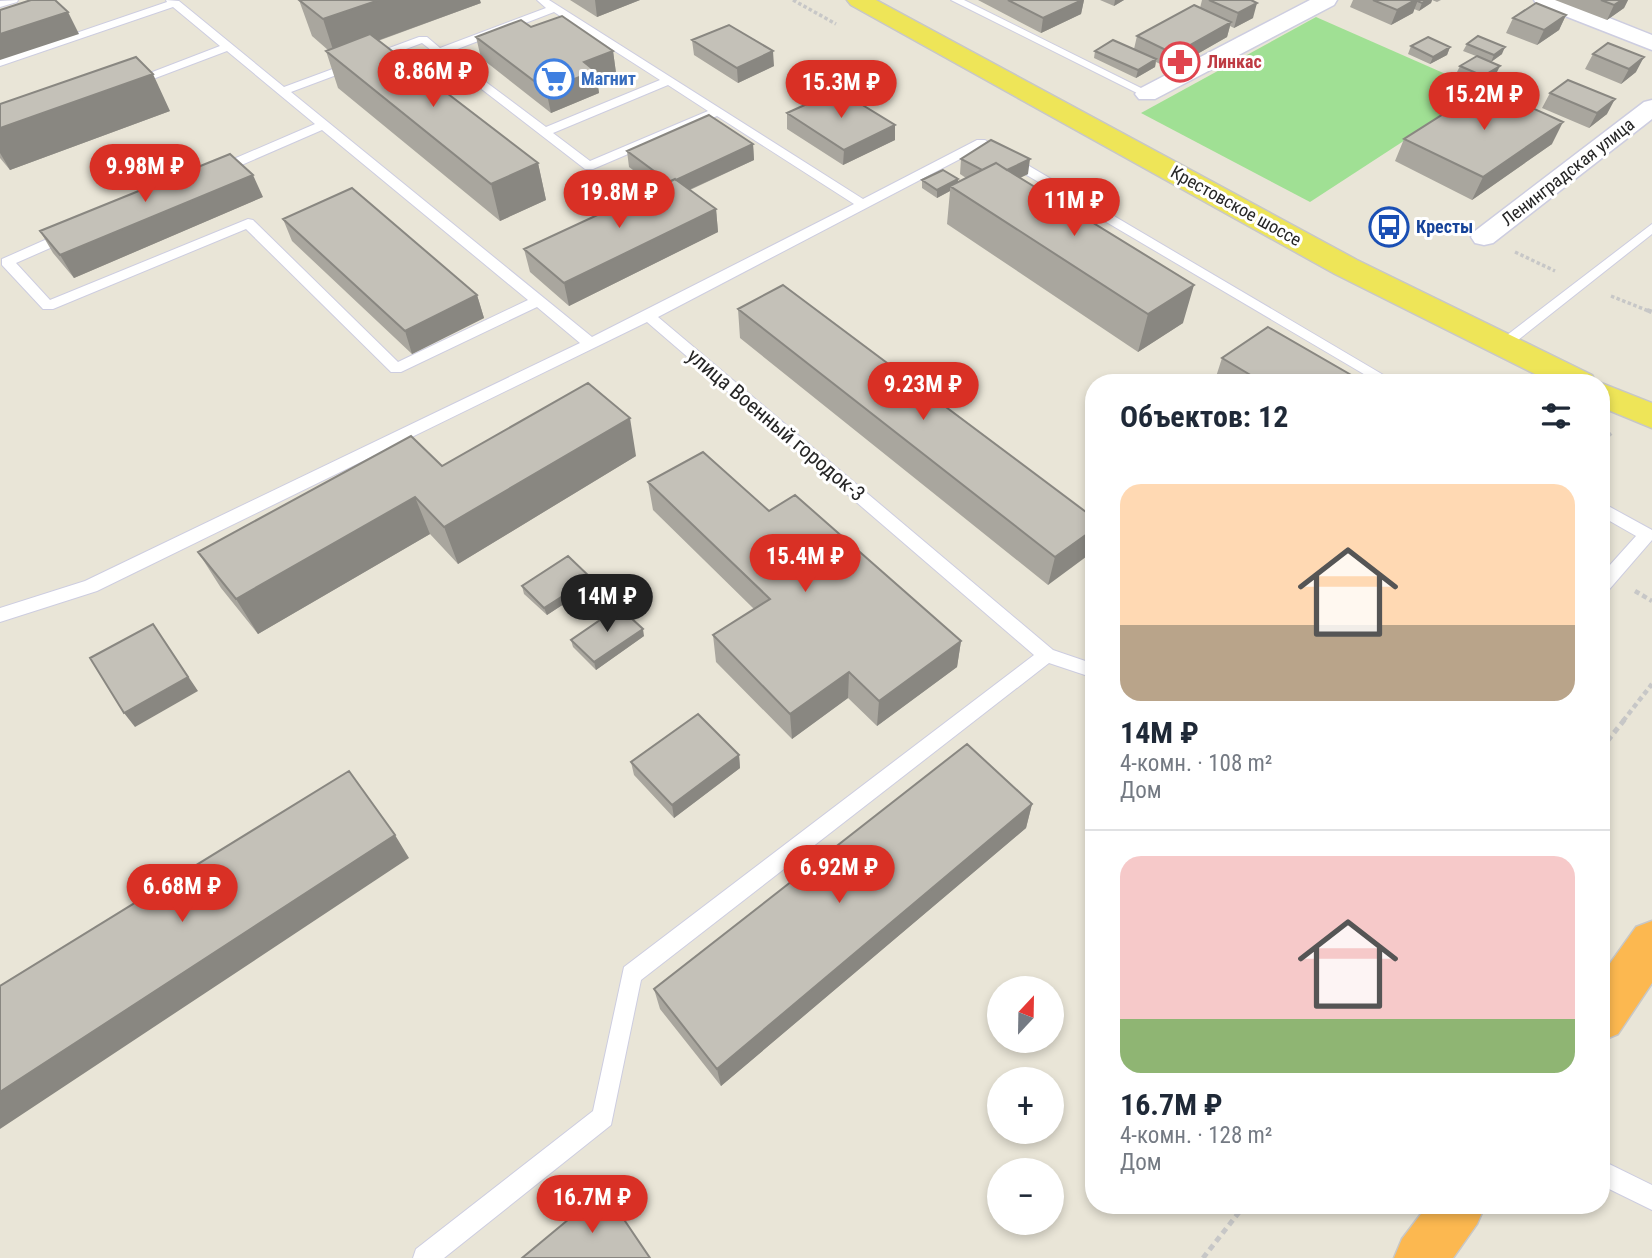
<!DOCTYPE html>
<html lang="ru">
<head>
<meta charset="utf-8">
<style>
  :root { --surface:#fff; --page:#f6f6f7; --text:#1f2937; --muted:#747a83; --line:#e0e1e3; --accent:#d93025 }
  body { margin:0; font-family:"Roboto Condensed",sans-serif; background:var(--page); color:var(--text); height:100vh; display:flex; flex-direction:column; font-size:26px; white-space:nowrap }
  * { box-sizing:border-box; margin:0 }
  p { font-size:23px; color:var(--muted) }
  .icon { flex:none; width:38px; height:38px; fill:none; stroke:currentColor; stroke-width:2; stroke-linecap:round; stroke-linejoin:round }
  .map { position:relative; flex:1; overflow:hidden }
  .drawer { position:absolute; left:1085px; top:374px; width:525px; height:840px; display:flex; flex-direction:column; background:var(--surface); border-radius:28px; box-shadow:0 4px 10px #0003 }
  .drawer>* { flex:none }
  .needle { width:46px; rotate:22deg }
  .buttons { position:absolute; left:987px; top:976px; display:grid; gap:14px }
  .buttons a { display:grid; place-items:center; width:77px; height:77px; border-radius:50%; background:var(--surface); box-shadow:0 4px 10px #0003; font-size:35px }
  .price { position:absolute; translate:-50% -60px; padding:0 16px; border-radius:24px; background:var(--accent); color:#fff; font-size:23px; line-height:46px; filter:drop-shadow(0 2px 4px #0008) }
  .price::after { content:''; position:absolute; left:50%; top:42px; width:21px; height:16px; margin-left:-10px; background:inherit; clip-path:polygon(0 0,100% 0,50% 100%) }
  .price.active { background:#222; color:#fff }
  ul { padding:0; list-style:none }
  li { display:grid; align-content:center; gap:14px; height:371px; padding:0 35px }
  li+li { border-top:2px solid var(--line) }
  li span { display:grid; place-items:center; height:217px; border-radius:21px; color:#555 }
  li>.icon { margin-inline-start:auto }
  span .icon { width:126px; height:126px; fill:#fffc; stroke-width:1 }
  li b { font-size:30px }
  h2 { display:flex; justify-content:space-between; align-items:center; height:84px; padding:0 35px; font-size:30px }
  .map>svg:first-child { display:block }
</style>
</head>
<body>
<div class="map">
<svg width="1652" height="1258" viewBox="0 0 1652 1258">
  <rect width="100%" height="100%" fill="#e9e5d7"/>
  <path fill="#a0e094" d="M1316,17L1482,90L1310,202L1141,113Z"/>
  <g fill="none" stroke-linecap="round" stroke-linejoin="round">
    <g stroke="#cdcde0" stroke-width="2">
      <path id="lane" d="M18,0L17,2L0,7V1Z
        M166,0L179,1L284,87L419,37H427L440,48L546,8L537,0H549L863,199L977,140H985L1397,383H1379L981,148L658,317L1053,650L1094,664V678L1049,663L641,980L611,1125L444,1258H413L416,1249L593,1111L624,967L1034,655L647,322L97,591L0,622V608L85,581L580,343L537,307L401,372H391L246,229L53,309H43L2,265V259L63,232H73V238L16,263L50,300L248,219L253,220L398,362L528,300L322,130L223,173H215V167L315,124L227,51L137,85H129V81L220,46L173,7L0,66V59L167,2ZM554,12L660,80L546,127L447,53ZM422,43L585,169H593L717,116L854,204L592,337L291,92ZM668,85L708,111L590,161L553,133Z
        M951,0H964L1153,94L1143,96Z
        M1652,224V234L1508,348H1498L1496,345L1498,342Z
        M1601,502L1652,530V540L1607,592L1601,594V575L1636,536L1601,516Z
        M1601,1160L1652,1185V1210L1601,1185Z"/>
    </g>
    <g stroke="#cdcde0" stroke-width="3">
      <path id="street" d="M1310,0H1337L1334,5L1155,99H1139L1135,94L1139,89Z
        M1534,0H1564L1652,35V50L1537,5Z
        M1652,100V119L1493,243L1484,245L1475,243L1471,237L1475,231L1644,102Z"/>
    </g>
    <g stroke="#c7c7c7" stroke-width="3">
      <path id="primary" d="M847,0H876L1357,260L1592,375L1596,383H1553L1335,274L851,5Z
        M1599,383H1601L1652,403V428L1601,407Z"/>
    </g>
    <g stroke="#c7c7c7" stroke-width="3">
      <path id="highway" d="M1652,921V983L1618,1034L1601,1041V976L1636,927Z
        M1427,1206H1485L1477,1224L1453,1258H1394L1402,1239Z"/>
    </g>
    <path stroke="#c7c7c7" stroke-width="3.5" stroke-dasharray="3.5 2.5" stroke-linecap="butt" d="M793,0L836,24
      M1515,252L1555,271
      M1611,296L1651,312"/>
    <path stroke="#c7c7c7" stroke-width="4.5" stroke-dasharray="5 3.5" stroke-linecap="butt" d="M1647,310L1652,312
      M1601,441L1611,433
      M1635,591L1652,601
      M1623,721L1652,684"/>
    <path stroke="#c7c7c7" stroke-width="5" stroke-dasharray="6 4.5" stroke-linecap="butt" d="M1601,749L1625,719
      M1203,1258L1244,1206"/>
    <use href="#lane" fill="#fff" fill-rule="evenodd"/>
    <use href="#street" fill="#fff" fill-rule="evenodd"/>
    <use href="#primary" fill="#eee558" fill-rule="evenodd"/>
    <use href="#highway" fill="#fcb850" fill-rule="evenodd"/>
  </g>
  <path fill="#a9a69e" d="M299,0L481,3L378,41L538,163L546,200L500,221L338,88L326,51L328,50L312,36Z
    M570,0H640L597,17Z
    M978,0H1084L1081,14L1041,33Z
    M1100,0H1124L1114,6Z
    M1202,0H1251L1253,18L1234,28L1230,26L1227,37L1171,69L1156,62L1155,67L1136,78L1094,58L1095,51L1134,49L1137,36L1200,8Z
    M1353,0H1441L1437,2L1432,0L1431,3L1419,11L1414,9L1413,13L1391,25L1350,7Z
    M1555,0H1628L1624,8L1607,20Z
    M1566,15L1559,30L1537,45L1506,33L1513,18Z
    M531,27L613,51L616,73L597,80L599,93L551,113L481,58L476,37Z
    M692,40L774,66L738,83L694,55Z
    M1608,43L1636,72L1621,84L1585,69L1593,54Z
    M1467,44L1502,54L1491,62L1496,74L1480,84L1456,74L1460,66L1476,56L1463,51Z
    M1411,46L1450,47L1447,55L1430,64L1408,54Z
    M1550,93L1607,114L1589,128L1542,108Z
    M0,104L170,111L10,170L0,158Z
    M787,113L895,125V140L843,165L787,129Z
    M1404,139L1552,144L1472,200L1395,161Z
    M753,144L754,160L690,190L716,209L718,232L569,306L530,272L524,249L657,188L629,167L627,151Z
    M961,159L1028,174L1020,178L1183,323L1138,352L947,224L950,191L937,198L922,188V180L958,179V182L966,178L960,174Z
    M263,197L74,278L53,253L40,231Z
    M283,219L477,295L484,318L412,354L292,241Z
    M738,309L1094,518L1048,585L740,338Z
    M1222,358L1365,383H1214Z
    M636,456L458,564L430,534L258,634L221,588L198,552L442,466Z
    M648,482L769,511L961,641L957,667L877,726L848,698L792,739L716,662L713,635L754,609L653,510Z
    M593,585L547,615L524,594L522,586Z
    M644,636L596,670L573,647L571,640Z
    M739,755L740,768L674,818L634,775L631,762Z
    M1032,804L1026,828L721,1086L660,1009L654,989Z"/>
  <path fill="#898781" d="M379,0H480L481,3L335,56L323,19Z
    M595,0H640L597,17Z
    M1082,0H1084L1081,14L1041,33L1043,18Z
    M1115,0H1124L1114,6Z
    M1415,0H1418L1413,13L1391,25L1397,10Z
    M1427,0H1432L1431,3L1419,11L1422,3Z
    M1622,0H1628L1624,8L1607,20L1614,5Z
    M1257,3L1253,18L1234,28L1238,13Z
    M68,12L79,34L0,60V34Z
    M1566,15L1559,30L1537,45L1544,30Z
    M1231,22L1227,37L1171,69L1174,54Z
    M1450,47L1447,55L1430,64L1433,57Z
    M1505,47L1502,54L1491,62L1494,55Z
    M613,51L616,73L597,80L599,93L551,113L546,90L584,62Z
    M773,51L774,66L738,83L737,68Z
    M1644,57L1636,72L1621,84L1629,69Z
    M1156,59L1155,67L1136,78L1138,70Z
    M1500,66L1496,74L1480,84L1483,76Z
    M153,74L170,111L10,170L0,153V128Z
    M1615,99L1607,114L1589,128L1597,113Z
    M1563,122L1552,144L1472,200L1483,177Z
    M895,125V140L843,165L844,150Z
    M753,144L754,160L671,198L670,183Z
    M1030,159L1028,174L992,191L994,176Z
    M538,163L546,200L500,221L491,184Z
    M253,175L263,197L74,278L60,255Z
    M958,179V187L950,186V191L937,198V190Z
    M716,209L718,232L569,306L564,283Z
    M1194,285L1183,323L1138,352L1148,314Z
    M477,295L484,318L412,354L405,331Z
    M630,418L636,456L458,564L444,527Z
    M415,497L430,534L258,634L236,599Z
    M1094,529V551L1048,585L1055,557Z
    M591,578L593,585L547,615L544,608Z
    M153,624L198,691L135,727L124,713Z
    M643,629L644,636L596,670L594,662Z
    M961,641L957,667L877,726L879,701Z
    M849,672L848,698L792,739L790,714Z
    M739,755L740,768L674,818L672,805Z
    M1032,804L1026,828L721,1086L717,1069Z
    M395,835L409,858L0,1129V1092Z"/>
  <path fill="#c4c1b8" stroke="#898781" stroke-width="2" d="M31,0H55L68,12L0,34V10Z
    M299,0H379L323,19Z
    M1008,0H1082L1043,18Z
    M1209,0H1251L1257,3L1238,13Z
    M1373,0H1415L1397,10Z
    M1418,0H1427L1422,3L1417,1Z
    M1601,0H1622L1614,5Z
    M1536,3L1566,15L1544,30L1513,18Z
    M1194,5L1231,22L1174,54L1137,36Z
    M562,16L613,51L584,62L595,71L546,90L476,37L521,20L531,27Z
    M729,25L773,51L737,68L692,40Z
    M370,34L538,163L491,184L326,51Z
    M1478,36L1505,47L1494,55L1467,44Z
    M1428,37L1450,47L1433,57L1411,46Z
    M1113,40L1156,59L1138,70L1095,51Z
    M1608,43L1644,57L1629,69L1593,54Z
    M1477,56L1500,66L1483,76L1460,66Z
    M136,57L153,74L0,128V104Z
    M1568,80L1615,99L1597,113L1550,93Z
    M1486,87L1563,122L1483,177L1404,139Z
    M838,90L895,125L844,150L787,113Z
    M709,115L753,144L676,180L675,179L669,182L627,151Z
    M991,140L1030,159L1007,170L996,163L982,170L961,159Z
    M230,154L253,175L60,255L40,231Z
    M996,163L1194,285L1148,314L950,186Z
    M943,170L958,179L937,190L922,180Z
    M675,179L716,209L564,283L524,249Z
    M352,188L477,295L405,331L283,219Z
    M783,285L1094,518V529L1055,557L738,309Z
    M1268,327L1365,383H1264L1222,358Z
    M588,383L630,418L444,527L415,497L236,599L198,552L411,436L442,466Z
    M703,452L769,511L795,495L961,641L879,701L849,672L790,714L713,635L770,599L648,482Z
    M568,556L591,578L544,608L522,586Z
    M619,607L643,629L594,662L571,640Z
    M153,624L188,677L124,713L90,658Z
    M698,714L739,755L672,805L631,762Z
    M967,744L1032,804L717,1069L654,989Z
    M349,771L395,835L0,1092V986Z
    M604,1190L650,1258H522Z"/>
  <defs>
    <g id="pharmacy-ring" transform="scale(2.0125)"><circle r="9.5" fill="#fff" stroke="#e0444e" stroke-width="1.5"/><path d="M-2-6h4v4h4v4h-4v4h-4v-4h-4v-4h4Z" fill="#e0444e"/></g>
    <g id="supermarket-ring" transform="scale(2.0125)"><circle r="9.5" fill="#fff" stroke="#3f7fe0" stroke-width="1.5"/><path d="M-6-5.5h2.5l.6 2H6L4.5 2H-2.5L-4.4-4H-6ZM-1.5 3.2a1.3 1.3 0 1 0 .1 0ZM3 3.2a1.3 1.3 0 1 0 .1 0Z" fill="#3f7fe0"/></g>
    <g id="bus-ring" transform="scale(2.0125)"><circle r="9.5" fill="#fff" stroke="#1a4fb4" stroke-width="1.5"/><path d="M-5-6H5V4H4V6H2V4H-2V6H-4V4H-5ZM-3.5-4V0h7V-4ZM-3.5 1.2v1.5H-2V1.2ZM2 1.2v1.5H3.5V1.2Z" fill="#1a4fb4"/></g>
  </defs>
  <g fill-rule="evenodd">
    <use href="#pharmacy-ring" x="1180" y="62"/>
    <use href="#supermarket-ring" x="554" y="79"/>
    <use href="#bus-ring" x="1389" y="227"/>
  </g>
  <g text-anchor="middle" stroke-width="6" stroke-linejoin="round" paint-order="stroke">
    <g font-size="18" font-weight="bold" fill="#be3a42" stroke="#fff" text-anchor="start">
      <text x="1207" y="68">Линкас</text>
    </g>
    <g font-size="18" font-weight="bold" fill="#366cbe" stroke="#fff" text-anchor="start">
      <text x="581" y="85">Магнит</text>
    </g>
    <g font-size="18" fill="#262626" stroke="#fff">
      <text transform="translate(1568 172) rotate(-38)" y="6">Ленинградская улица</text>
      <text transform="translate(1236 206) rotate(29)" y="6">Крестовское шоссе</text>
    </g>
    <g font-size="18" font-weight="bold" fill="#164399" stroke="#fff" text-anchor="start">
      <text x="1416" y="233">Кресты</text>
    </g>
    <g font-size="21" fill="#262626" stroke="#fff">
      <text transform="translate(776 425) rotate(40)" y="7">улица Военный городок-3</text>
    </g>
  </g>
</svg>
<div class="buttons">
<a><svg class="needle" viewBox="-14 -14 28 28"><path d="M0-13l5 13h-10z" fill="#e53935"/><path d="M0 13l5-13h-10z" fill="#747a83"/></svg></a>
<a>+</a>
<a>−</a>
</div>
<b class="price" style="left:433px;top:109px">8.86M ₽</b>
<b class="price" style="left:841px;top:120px">15.3M ₽</b>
<b class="price" style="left:1484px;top:132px">15.2M ₽</b>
<b class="price" style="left:145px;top:204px">9.98M ₽</b>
<b class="price" style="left:619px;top:230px">19.8M ₽</b>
<b class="price" style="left:1074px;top:238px">11M ₽</b>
<b class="price" style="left:923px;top:422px">9.23M ₽</b>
<b class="price" style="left:805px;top:594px">15.4M ₽</b>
<b class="price active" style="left:607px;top:634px">14M ₽</b>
<b class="price" style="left:839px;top:905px">6.92M ₽</b>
<b class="price" style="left:182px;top:924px">6.68M ₽</b>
<b class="price" style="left:592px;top:1235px">16.7M ₽</b>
<section class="drawer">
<h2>Объектов: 12<svg class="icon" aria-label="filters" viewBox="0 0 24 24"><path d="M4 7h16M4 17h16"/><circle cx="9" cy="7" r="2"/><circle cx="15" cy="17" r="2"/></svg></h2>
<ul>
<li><span style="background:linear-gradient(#ffd9b3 65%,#b9a48a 0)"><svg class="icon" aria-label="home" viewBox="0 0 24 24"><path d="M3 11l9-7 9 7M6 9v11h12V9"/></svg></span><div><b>14M ₽</b><p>4-комн. · 108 m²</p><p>Дом</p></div></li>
<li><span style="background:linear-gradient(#f6c9c9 75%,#8fb573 0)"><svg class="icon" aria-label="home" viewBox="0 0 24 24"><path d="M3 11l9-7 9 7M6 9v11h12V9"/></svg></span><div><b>16.7M ₽</b><p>4-комн. · 128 m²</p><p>Дом</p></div></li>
</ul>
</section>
</div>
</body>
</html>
